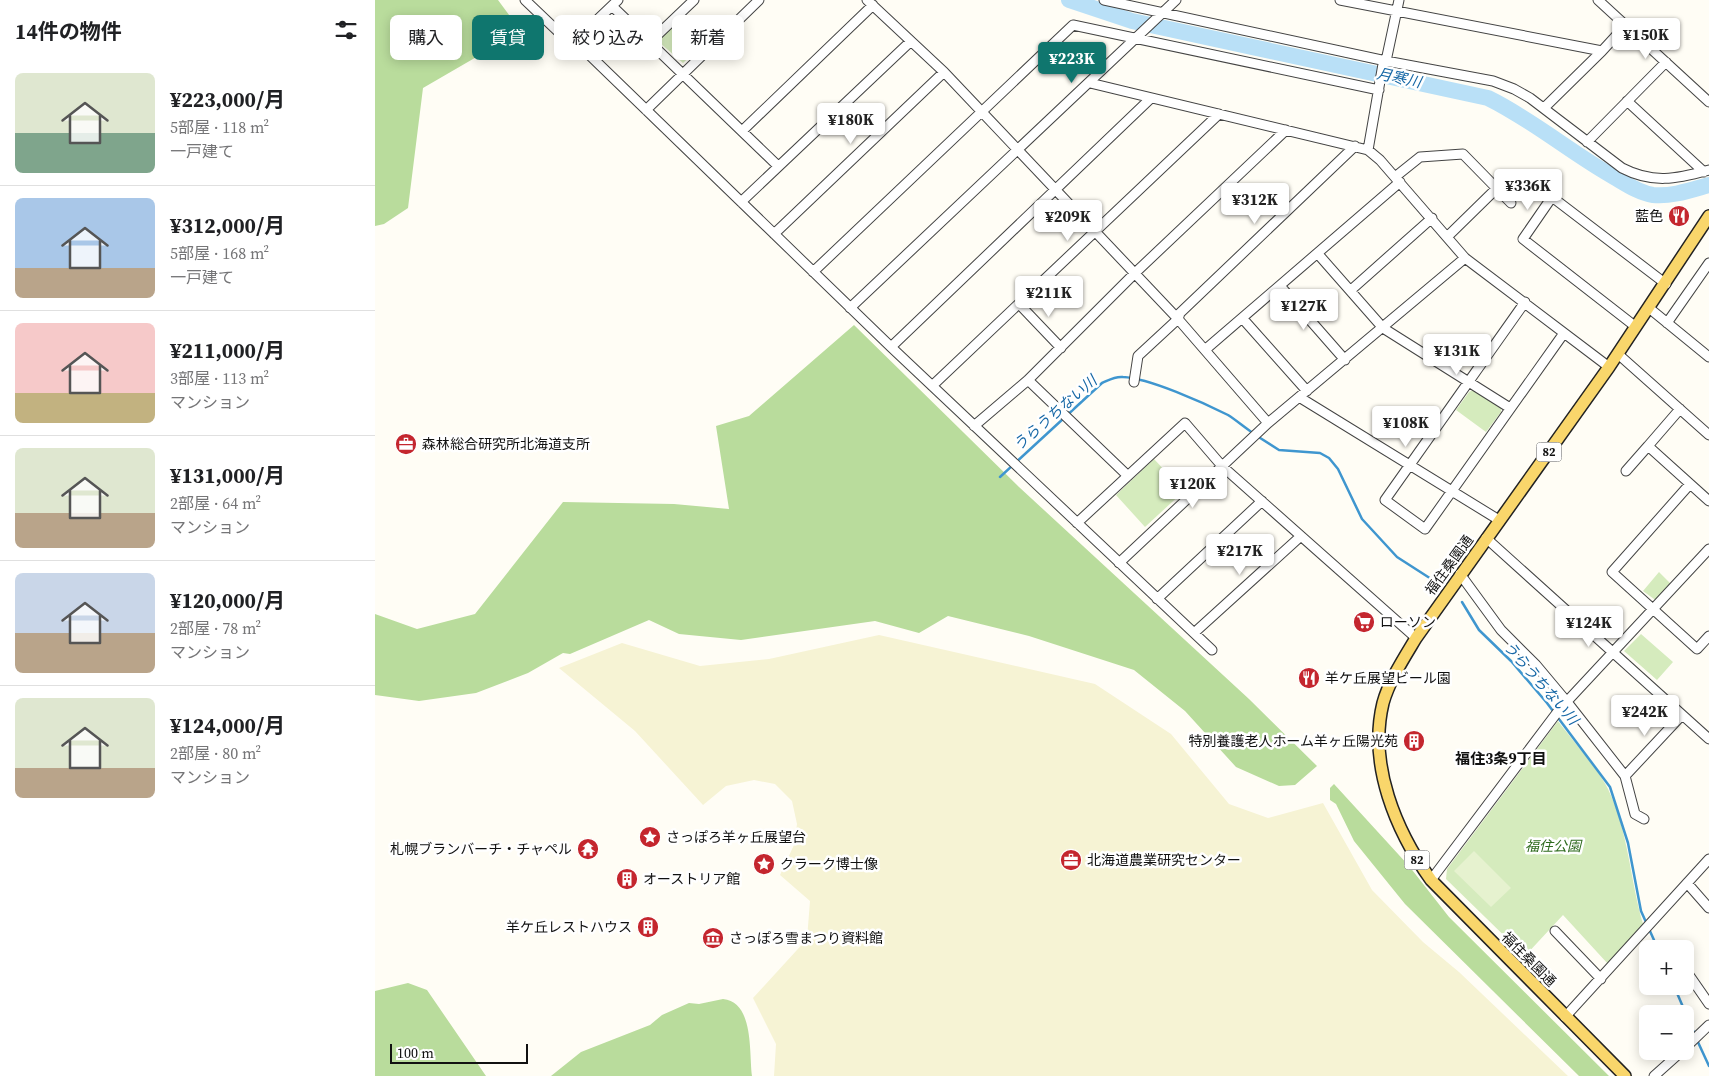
<!DOCTYPE html>
<html lang="ja">
<head>
<meta charset="utf-8">
<style>
  :root { --surface:#fff; --page:#f6f6f6; --text:#202124; --muted:#757577; --line:#e0e0e0; --accent:#0f766e }
  body { margin:0; font-family:"Source Serif 4","Noto Sans JP",serif; background:var(--page); color:var(--text); height:100vh; display:flex; flex-direction:column; font-size:19px; white-space:nowrap }
  * { box-sizing:border-box; margin:0 }
  p { font-size:16px; color:var(--muted) }
  .icon { flex:none; width:28px; height:28px; fill:none; stroke:currentColor; stroke-width:2; stroke-linecap:round; stroke-linejoin:round }
  .map { position:relative; flex:1; overflow:hidden }
  .sheet { display:flex; flex-direction:column; background:var(--surface); width:375px }
  .sheet>* { flex:none }
  .guide { position:absolute; left:15px; top:15px; width:475px; height:45px; display:flex; gap:10px }
  .controls { position:absolute; left:1264px; top:940px; display:grid; gap:10px }
  .controls a { display:grid; place-items:center; width:55px; height:55px; border-radius:8px; background:var(--surface); box-shadow:0 2px 12px #0003; font-size:25px }
  .scale { position:absolute; left:15px; bottom:12px; width:138px; box-sizing:border-box; padding-left:5px; border:2px solid #111; border-top:0; font-size:14px; line-height:18px; white-space:nowrap; color:#111; -webkit-text-stroke:4px #fff; paint-order:stroke }
  .price { position:absolute; translate:-50% -42px; padding:0 11px; border-radius:5px; background:#fff; color:#222; font-size:16px; line-height:32px; filter:drop-shadow(0 1px 2px #0008) }
  .price::after { content:''; position:absolute; left:50%; top:30px; width:15px; height:11px; margin-left:-8px; background:inherit; clip-path:polygon(0 0,100% 0,50% 100%) }
  .price.selected { background:var(--accent); color:#fff }
  ul { padding:0; list-style:none }
  li { display:flex; align-items:center; gap:15px; height:125px; padding:0 15px }
  li+li { border-top:1px solid var(--line) }
  li span { display:grid; place-items:center; flex:none; width:140px; height:100px; border-radius:8px; color:#555 }
  li>.icon { margin-inline-start:auto }
  span .icon { width:60px; height:60px; fill:#fffc; stroke-width:1 }
  li b { font-size:21px }
  h2 { display:flex; justify-content:space-between; align-items:center; height:60px; padding:0 15px; font-size:21px }
  .chip { padding:0 18px; border-radius:8px; background:var(--surface); box-shadow:0 2px 12px #0003; font-size:18px; line-height:45px }
  .chip.selected { background:var(--accent); color:#fff }
  main { display:flex; flex:1; min-height:0 }
  .map>svg:first-child { display:block }
</style>
</head>
<body>
<main>
<section class="sheet">
<h2>14件の物件<svg class="icon" aria-label="filters" viewBox="0 0 24 24"><path d="M4 7h16M4 17h16"/><circle cx="9" cy="7" r="2"/><circle cx="15" cy="17" r="2"/></svg></h2>
<ul>
<li><span style="background:linear-gradient(#dfe7d0 60%,#7fa58c 0)"><svg class="icon" aria-label="home" viewBox="0 0 24 24"><path d="M3 11l9-7 9 7M6 9v11h12V9"/></svg></span><div><b>¥223,000/月</b><p>5部屋 · 118 m²</p><p>一戸建て</p></div></li>
<li><span style="background:linear-gradient(#a9c7e8 70%,#b9a48a 0)"><svg class="icon" aria-label="home" viewBox="0 0 24 24"><path d="M3 11l9-7 9 7M6 9v11h12V9"/></svg></span><div><b>¥312,000/月</b><p>5部屋 · 168 m²</p><p>一戸建て</p></div></li>
<li><span style="background:linear-gradient(#f6c9c9 70%,#c2b280 0)"><svg class="icon" aria-label="home" viewBox="0 0 24 24"><path d="M3 11l9-7 9 7M6 9v11h12V9"/></svg></span><div><b>¥211,000/月</b><p>3部屋 · 113 m²</p><p>マンション</p></div></li>
<li><span style="background:linear-gradient(#dfe7d0 65%,#b9a48a 0)"><svg class="icon" aria-label="home" viewBox="0 0 24 24"><path d="M3 11l9-7 9 7M6 9v11h12V9"/></svg></span><div><b>¥131,000/月</b><p>2部屋 · 64 m²</p><p>マンション</p></div></li>
<li><span style="background:linear-gradient(#c9d6e8 60%,#b9a48a 0)"><svg class="icon" aria-label="home" viewBox="0 0 24 24"><path d="M3 11l9-7 9 7M6 9v11h12V9"/></svg></span><div><b>¥120,000/月</b><p>2部屋 · 78 m²</p><p>マンション</p></div></li>
<li><span style="background:linear-gradient(#dfe7d0 70%,#b9a48a 0)"><svg class="icon" aria-label="home" viewBox="0 0 24 24"><path d="M3 11l9-7 9 7M6 9v11h12V9"/></svg></span><div><b>¥124,000/月</b><p>2部屋 · 80 m²</p><p>マンション</p></div></li>
</ul>
</section>
<div class="map">
<svg width="1334" height="1076" viewBox="0 0 1334 1076">
  <rect width="100%" height="100%" fill="#fffdf5"/>
  <path fill="#f6f3d4" d="M504,635L720,684L796,734L854,804L893,818L948,803L997,890L1048,942L1084,972L1193,1076H399L401,1044L378,998L432,939L435,901L405,875L419,845L422,824L417,801L400,784L379,780L351,786L328,805L260,731L184,668L247,643L325,666L394,659Z"/>
  <path fill="#d5ebbd" d="M296,27L320,52L308,63L285,43V38Z
    M1098,390L1126,407V412L1111,432L1081,410L1094,392Z
    M779,459L809,491L770,527L741,495Z
    M1284,572L1296,584L1284,599H1279L1268,591Z
    M1266,634L1298,662L1282,680L1249,651Z
    M1183,721C1197,740 1224,770 1233,789C1254,832 1255,882 1269,927L1233,964L1188,915L1150,956L1071,879L1072,869Z"/>
  <path fill="#b9dc9c" d="M0,0H123L146,31L48,88L33,208L9,224L0,226Z
    M479,325L644,487L874,699L942,766L920,785L904,786L861,767L810,711L759,670L654,636L573,616L544,633L500,621L366,640L304,634L274,620L195,654L188,653L153,673L101,693L44,701L0,695V614L42,629L100,614L188,502L299,504L354,509L341,426L374,416Z
    M959,784L1034,866L1074,917L1234,1076H1204L1030,904L979,841L961,804L955,800V788Z
    M33,983L52,990L111,1076H0V991Z
    M348,999C379,1002 374,1052 377,1076H176L206,1052L275,1025L287,1015L314,1003L324,1004Z"/>
  <path fill="#e6f2cf" d="M1099,851L1136,888L1116,907L1079,871Z"/>
  <g fill="none" stroke-linecap="round" stroke-linejoin="round">
    <path stroke="#3f96cf" stroke-width="2.5" d="M882,436L904,450L945,453L954,458L963,469L987,519L1022,557L1064,584
      M625,477L727,383C734,380 740,376 748,377C774,378 829,403 853,415C861,420 869,427 878,433
      M1087,602L1104,630L1136,661L1172,703L1235,787L1253,843L1266,911L1283,949
      M1299,986L1320,1035
      M1322,1040L1334,1066"/>
    <path stroke="#b9e0f7" stroke-width="16" d="M694,0L757,21L1113,98C1158,120 1196,153 1239,177C1251,184 1264,193 1278,195C1296,197 1316,190 1334,185"/>
    <g stroke="#444" stroke-width="11">
      <path id="minor" d="M150,0L193,41H200
        M243,0L200,41L516,347L837,650
        M492,0L569,72L803,319L893,423
        M729,0L1011,61L1118,81L1139,89L1155,98L1247,168C1278,184 1301,179 1334,170
        M965,0L1227,51L1250,26
        M1223,0L1334,102
        M237,6L403,166
        M275,42L319,0
        M715,83L993,150L1005,160L1090,258L1234,367
        M1252,101L1329,172
        M1169,108L1227,51
        M271,110L384,0
        M367,131L498,5
        M1212,142L1291,62
        M993,150L1008,64L1011,61L1024,0
        M1020,177L1045,157L1088,154L1136,203
        M366,202L536,41
        M399,234L569,72
        M1073,236L1121,189
        M943,254L1008,328L1135,408
        M438,272L698,25L1004,90
        M906,287L970,360
        M976,290L1057,218
        M1150,302L1010,500L1050,529L1189,333
        M645,305L686,348
        M475,308L801,0
        M1274,308L1334,357
        M868,319L932,391
        M1292,323L1334,263
        M1261,327L1148,239L1177,197L1291,284
        M516,347L775,99
        M831,349L1025,182
        M1243,354L1334,435
        M653,380L753,476
        M759,382L763,356L803,319L805,313L980,146
        M557,386L844,114
        M924,397L1124,520
        M1305,409L1273,446L1334,501
        M599,426L653,380L760,273L911,130
        M1251,471L1273,446
        M1315,484L1237,572L1322,649L1334,636
        M702,523L810,423L847,466L1041,638
        M1111,538L1334,739
        M744,563L893,423L1090,258
        M1085,574L1126,630L1161,665L1192,702L1250,776L1260,814L1269,819
        M782,599L887,501
        M819,633L926,536
        M1250,776L1307,715
        M1056,880L1184,710L1334,549
        M1312,883L1334,908
        M1180,931L1226,979
        M1314,975L1334,1004
        M1190,1017L1334,859
        M1310,1048L1334,1025
        M1279,1076L1307,1051"/>
    </g>
    <g stroke="#222" stroke-width="14">
      <path id="major" d="M1250,1076L1056,880C1021,831 993,765 1008,703C1014,681 1029,658 1041,638L1234,367L1334,216"/>
    </g>
    <use href="#minor" stroke="#fff" stroke-width="9"/>
    <use href="#major" stroke="#f9d66b" stroke-width="11"/>
  </g>
  <defs>
    <g id="restaurant-disc" transform="scale(1.125)"><circle r="9.5" fill="#c4262e" stroke="#fff"/><path d="M-5-6h1v4h1v-4h1v4h1v-4h1v5L-1.5 .5V6h-2V.5L-5-1ZM5-6V6H3V1.5H1.5Q1.5-4 5-6Z" fill="#fff"/></g>
    <g id="office-disc" transform="scale(1.125)"><circle r="9.5" fill="#c4262e" stroke="#fff"/><path d="M-6-3h4V-5.5h4V-3h4V5H-6ZM-1-4.5V-3h2v-1.5ZM-6 0V1H6V0Z" fill="#fff"/></g>
    <g id="supermarket-disc" transform="scale(1.125)"><circle r="9.5" fill="#c4262e" stroke="#fff"/><path d="M-6-5.5h2.5l.6 2H6L4.5 2H-2.5L-4.4-4H-6ZM-1.5 3.2a1.3 1.3 0 1 0 .1 0ZM3 3.2a1.3 1.3 0 1 0 .1 0Z" fill="#fff"/></g>
    <g id="building-disc" transform="scale(1.125)"><circle r="9.5" fill="#c4262e" stroke="#fff"/><path d="M-4-6H4V6H1V3H-1V6H-4ZM-2.5-4.3h1.7v1.8h-1.7ZM.8-4.3h1.7v1.8H.8ZM-2.5-1h1.7V.8h-1.7ZM.8-1h1.7V.8H.8Z" fill="#fff"/></g>
    <g id="sight-disc" transform="scale(1.125)"><circle r="9.5" fill="#c4262e" stroke="#fff"/><path d="M0-6L1.8-2.2L6-1.7L2.9 1.2L3.7 5.4L0 3.3L-3.7 5.4L-2.9 1.2L-6-1.7L-1.8-2.2Z" fill="#fff"/></g>
    <g id="temple-disc" transform="scale(1.125)"><circle r="9.5" fill="#c4262e" stroke="#fff"/><path d="M0-6L5-2H3V0L6.5 2.5H4V6H1.5V3h-3V6H-4V2.5H-6.5L-3 0V-2H-5Z" fill="#fff"/></g>
    <g id="museum-disc" transform="scale(1.125)"><circle r="9.5" fill="#c4262e" stroke="#fff"/><path d="M0-6L6-3V-2H-6V-3ZM-5-1h2V3h-2ZM-1-1h2V3h-2ZM3-1h2V3H3ZM-6 4H6V6H-6Z" fill="#fff"/></g>
  </defs>
  <g fill-rule="evenodd">
    <use href="#restaurant-disc" x="1304" y="216"/>
    <use href="#office-disc" x="31" y="444"/>
    <use href="#supermarket-disc" x="989" y="622"/>
    <use href="#restaurant-disc" x="934" y="678"/>
    <use href="#building-disc" x="1039" y="741"/>
    <use href="#sight-disc" x="275" y="837"/>
    <use href="#temple-disc" x="213" y="849"/>
    <use href="#office-disc" x="696" y="860"/>
    <use href="#sight-disc" x="389" y="864"/>
    <use href="#building-disc" x="252" y="879"/>
    <use href="#building-disc" x="273" y="927"/>
    <use href="#museum-disc" x="338" y="938"/>
  </g>
  <g text-anchor="middle" stroke-width="5" stroke-linejoin="round" paint-order="stroke">
    <g fill="#fff" stroke="#585858" stroke-width="1">
      <rect x="1161.5" y="442.5" width="25" height="19" rx="4"/>
      <rect x="1029.5" y="850.5" width="25" height="19" rx="4"/>
    </g>
    <g font-size="12" font-weight="bold" fill="#111">
      <text x="1174" y="456">82</text>
      <text x="1042" y="864">82</text>
    </g>
    <g font-size="14" fill="#111" stroke="#fff" text-anchor="start">
      <text x="1288" y="221" text-anchor="end">藍色</text>
      <text x="47" y="449">森林総合研究所北海道支所</text>
      <text x="1005" y="627">ローソン</text>
      <text x="950" y="683">羊ケ丘展望ビール園</text>
      <text x="1023" y="746" text-anchor="end">特別養護老人ホーム羊ヶ丘陽光苑</text>
      <text x="291" y="842">さっぽろ羊ヶ丘展望台</text>
      <text x="197" y="854" text-anchor="end">札幌ブランバーチ・チャペル</text>
      <text x="712" y="865">北海道農業研究センター</text>
      <text x="405" y="869">クラーク博士像</text>
      <text x="268" y="884">オーストリア館</text>
      <text x="257" y="932" text-anchor="end">羊ケ丘レストハウス</text>
      <text x="354" y="943">さっぽろ雪まつり資料館</text>
    </g>
    <g font-size="14" fill="#111" stroke="#fff">
      <text transform="translate(1074 565) rotate(-54)" y="5">福住桑園通</text>
      <text transform="translate(1154 959) rotate(45)" y="5">福住桑園通</text>
    </g>
    <g font-size="14" font-style="italic" fill="#2f6b1f" stroke="#fff">
      <text x="1178" y="851">福住公園</text>
    </g>
    <g font-size="15" font-style="italic" fill="#1768a6" stroke="#fff">
      <text transform="translate(1024 78) rotate(12)" y="5">月寒川</text>
      <text transform="translate(680 413) rotate(-41)" y="5">うらうちない川</text>
      <text transform="translate(1166 683) rotate(49)" y="5">うらうちない川</text>
    </g>
    <g font-size="15" font-weight="bold" fill="#111" stroke="#fff">
      <text x="1126" y="764">福住3条9丁目</text>
    </g>
  </g>
</svg>
<div class="controls">
<a>+</a>
<a>−</a>
</div>
<div class="scale">100 m</div>
<b class="price" style="left:1271px;top:60px">¥150K</b>
<b class="price selected" style="left:697px;top:84px">¥223K</b>
<b class="price" style="left:476px;top:145px">¥180K</b>
<b class="price" style="left:1153px;top:211px">¥336K</b>
<b class="price" style="left:880px;top:225px">¥312K</b>
<b class="price" style="left:693px;top:242px">¥209K</b>
<b class="price" style="left:674px;top:318px">¥211K</b>
<b class="price" style="left:929px;top:331px">¥127K</b>
<b class="price" style="left:1082px;top:376px">¥131K</b>
<b class="price" style="left:1031px;top:448px">¥108K</b>
<b class="price" style="left:818px;top:509px">¥120K</b>
<b class="price" style="left:865px;top:576px">¥217K</b>
<b class="price" style="left:1214px;top:648px">¥124K</b>
<b class="price" style="left:1270px;top:737px">¥242K</b>
<div class="guide">
<a class="chip">購入</a>
<a class="chip selected">賃貸</a>
<a class="chip">絞り込み</a>
<a class="chip">新着</a>
</div>
</div>
</main>
</body>
</html>
